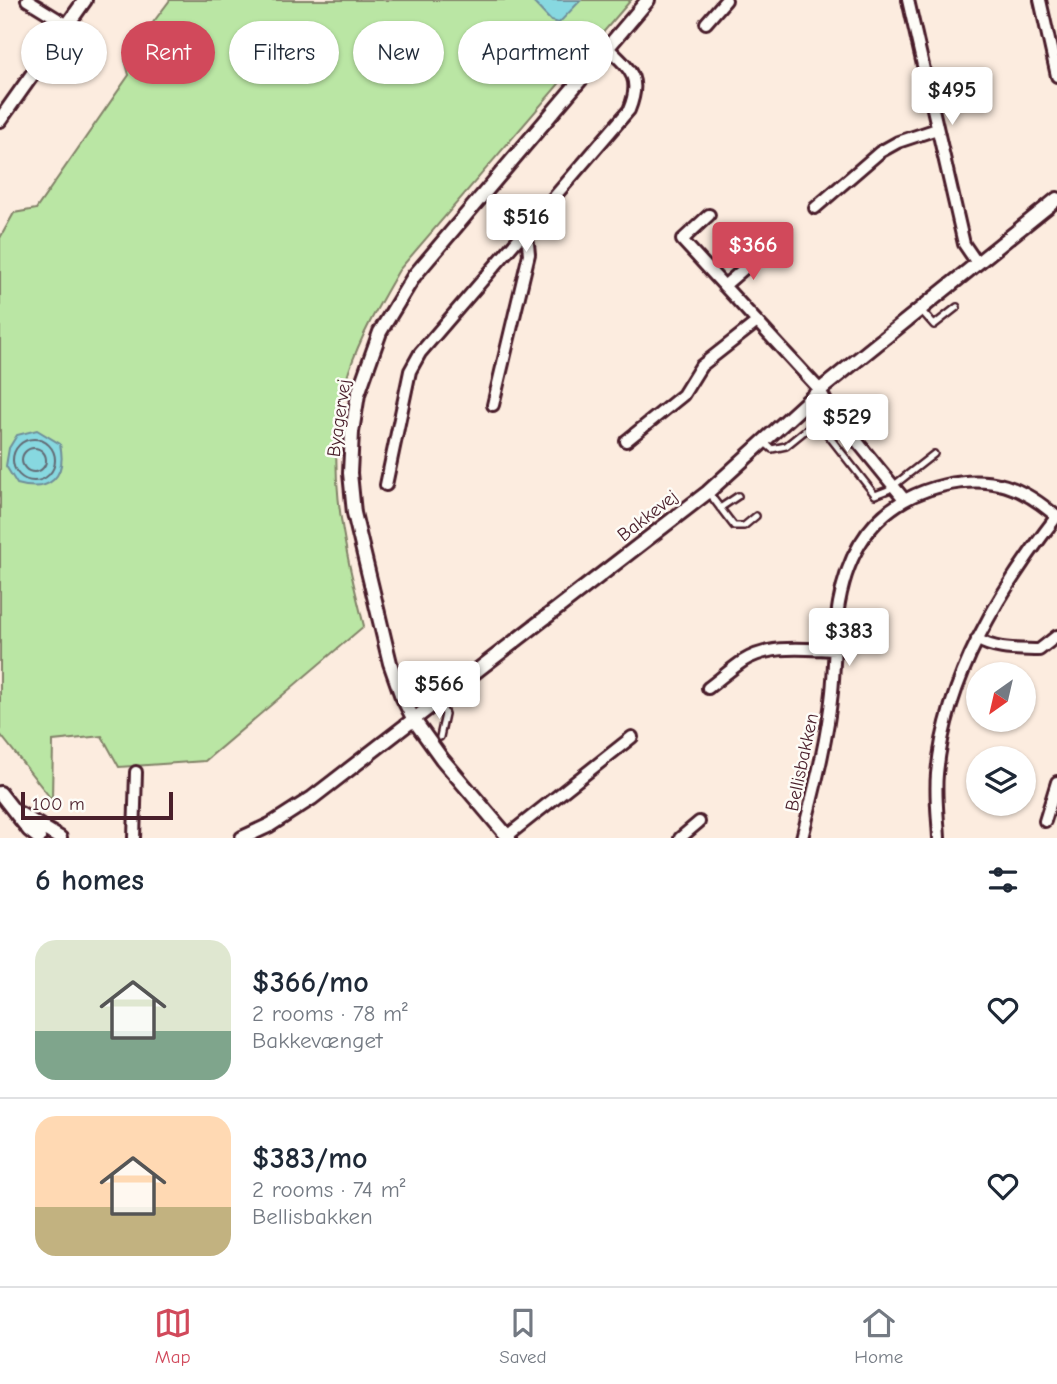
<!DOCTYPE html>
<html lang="en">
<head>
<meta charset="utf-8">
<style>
  :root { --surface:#fff; --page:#f6f6f7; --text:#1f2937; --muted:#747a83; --line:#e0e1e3; --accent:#d1495b }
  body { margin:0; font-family:"Comic Neue",sans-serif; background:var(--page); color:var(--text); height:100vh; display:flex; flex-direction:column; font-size:26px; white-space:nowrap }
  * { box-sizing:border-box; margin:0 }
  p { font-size:23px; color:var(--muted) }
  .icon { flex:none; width:38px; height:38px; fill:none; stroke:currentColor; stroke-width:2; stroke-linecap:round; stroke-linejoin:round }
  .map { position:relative; height:838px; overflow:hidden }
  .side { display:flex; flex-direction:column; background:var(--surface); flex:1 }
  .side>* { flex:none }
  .hud { position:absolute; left:21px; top:21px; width:700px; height:63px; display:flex; gap:14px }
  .needle { width:46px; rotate:214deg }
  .controls { position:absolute; left:966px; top:662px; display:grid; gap:14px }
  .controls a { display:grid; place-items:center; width:70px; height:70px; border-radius:50%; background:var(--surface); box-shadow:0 2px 5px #0004; font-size:35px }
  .scale { position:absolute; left:21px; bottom:18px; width:152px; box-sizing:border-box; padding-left:7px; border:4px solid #4a1f2b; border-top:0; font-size:19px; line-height:24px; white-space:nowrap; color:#4a1f2b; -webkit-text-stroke:5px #fdfcf7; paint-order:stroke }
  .price { position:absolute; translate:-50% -60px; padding:0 16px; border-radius:7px; background:#fff; color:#222; font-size:23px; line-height:46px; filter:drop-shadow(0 2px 4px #0008) }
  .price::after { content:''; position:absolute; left:50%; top:42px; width:21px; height:16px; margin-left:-10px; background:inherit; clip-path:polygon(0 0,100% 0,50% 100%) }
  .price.current { background:var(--accent); color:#fff }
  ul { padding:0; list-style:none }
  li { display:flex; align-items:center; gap:21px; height:175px; padding:0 35px }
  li+li { border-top:2px solid var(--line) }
  li span { display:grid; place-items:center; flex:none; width:196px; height:140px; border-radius:21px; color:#555 }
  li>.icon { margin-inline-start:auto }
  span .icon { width:84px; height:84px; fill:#fffc; stroke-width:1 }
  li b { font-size:30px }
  h2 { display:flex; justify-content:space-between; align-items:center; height:84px; padding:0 35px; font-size:30px }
  .tag { padding:0 24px; border-radius:32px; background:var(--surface); box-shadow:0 2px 5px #0004; font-size:24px; line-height:63px }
  .tag.current { background:var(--accent); color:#fff }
  .dock { display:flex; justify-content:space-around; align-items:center; height:98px; border-top:2px solid var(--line); background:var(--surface); font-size:19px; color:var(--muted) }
  .dock a { display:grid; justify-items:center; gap:4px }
  .dock .current { color:var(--accent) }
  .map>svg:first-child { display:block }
</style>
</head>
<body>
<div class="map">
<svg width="1057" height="838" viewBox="0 0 1057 838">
  <rect width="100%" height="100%" fill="#fcecdf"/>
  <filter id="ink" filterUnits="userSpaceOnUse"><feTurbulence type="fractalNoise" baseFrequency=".0143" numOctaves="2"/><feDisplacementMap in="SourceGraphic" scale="14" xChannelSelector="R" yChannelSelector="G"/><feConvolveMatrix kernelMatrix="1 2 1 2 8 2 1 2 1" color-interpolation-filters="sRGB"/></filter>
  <g filter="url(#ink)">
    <path fill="#bae6a4" stroke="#828268" stroke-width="2" d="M170,0H631L399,270C380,303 361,335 349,371C322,455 343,543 364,626L205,761L119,767L102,736L53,741L52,800L0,734V238L14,213L36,209L129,75L125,60Z"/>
    <path fill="#87d8e0" stroke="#6f8e98" stroke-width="2" d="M531,0H581L559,23L551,21Z
      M37,430L60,444C67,477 50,493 17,484L6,466L9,448L17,435Z"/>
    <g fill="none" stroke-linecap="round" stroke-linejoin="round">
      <path stroke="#626973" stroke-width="2" d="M13 460a21 21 0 1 1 42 0a21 21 0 1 1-42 0Z
        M22 460a12 12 0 1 1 24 0a12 12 0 1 1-24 0Z"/>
      <g stroke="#4a1f2b" stroke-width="10">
        <path id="service" d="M920,309L934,325L957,307
          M829,407L817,421L875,495L888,490L934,454
          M764,442L772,449L786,446L817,421
          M708,492L734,526H744L756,516
          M720,508L738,496
          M439,700L445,714L440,737"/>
      </g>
      <g stroke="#4a1f2b" stroke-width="16">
        <path id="minor" d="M27,0L66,24
          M908,0L964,244L977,263
          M1040,0L1057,76
          M706,23L726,0
          M815,208L880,152L898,142L937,129
          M709,215L682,240L820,390L829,407L904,499
          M724,286L760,255
          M493,405L529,254L528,244L522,234
          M626,441L683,395L701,366L757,322
          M386,485L410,371L420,353L629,110C642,78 631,70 608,48
          M977,639C996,651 1018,649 1039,650L1057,636
          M708,688C720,679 731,669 743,661C770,644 804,649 835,650
          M1045,821L1057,782
          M507,836L632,737
          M134,838L136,772
          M680,838L699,822
          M802,838C814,790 827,742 832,692C835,663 834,632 839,603C850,541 883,499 945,485C991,475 1022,486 1057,517
          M939,838C938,817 935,795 937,774C946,678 999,591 1057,516"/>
      </g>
      <g stroke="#4a1f2b" stroke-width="18">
        <path id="tertiary" d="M0,120L85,0
          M0,793L29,830L39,838
          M20,814L60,838
          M242,838L270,825L312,798L708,492L820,390L1057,199
          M509,838L442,759L414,720L401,694L390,663L354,513L350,473L352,432L358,394L380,332L414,276L648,0"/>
      </g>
      <use href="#service" stroke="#fdfcf7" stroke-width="5"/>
      <use href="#minor" stroke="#fdfcf7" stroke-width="10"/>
      <use href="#tertiary" stroke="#fdfcf7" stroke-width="12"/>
    </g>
  </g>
  <g text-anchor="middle" stroke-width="5" stroke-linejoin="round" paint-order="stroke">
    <g font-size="19" fill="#4a1f2b" stroke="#fdfcf7">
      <text transform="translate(338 418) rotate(-82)" y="7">Byagervej</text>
      <text transform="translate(647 515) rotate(-38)" y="7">Bakkevej</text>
      <text transform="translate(801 762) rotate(-78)" y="7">Bellisbakken</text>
    </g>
  </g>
</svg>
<div class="controls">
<a><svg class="needle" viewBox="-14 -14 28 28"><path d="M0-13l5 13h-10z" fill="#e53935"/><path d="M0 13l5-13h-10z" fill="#747a83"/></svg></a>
<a><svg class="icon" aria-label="layers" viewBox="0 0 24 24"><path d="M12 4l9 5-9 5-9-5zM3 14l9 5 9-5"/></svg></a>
</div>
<div class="scale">100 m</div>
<b class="price" style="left:952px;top:127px">$495</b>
<b class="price" style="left:526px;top:254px">$516</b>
<b class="price current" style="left:753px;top:282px">$366</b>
<b class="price" style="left:847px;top:454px">$529</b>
<b class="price" style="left:849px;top:668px">$383</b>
<b class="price" style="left:439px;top:721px">$566</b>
<div class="hud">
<a class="tag">Buy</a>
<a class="tag current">Rent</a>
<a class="tag">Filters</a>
<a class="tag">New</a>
<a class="tag">Apartment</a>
</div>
</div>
<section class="side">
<h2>6 homes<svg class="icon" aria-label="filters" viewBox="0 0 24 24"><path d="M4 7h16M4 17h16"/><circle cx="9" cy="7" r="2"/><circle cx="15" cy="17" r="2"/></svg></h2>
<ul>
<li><span style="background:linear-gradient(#dfe7d0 65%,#7fa58c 0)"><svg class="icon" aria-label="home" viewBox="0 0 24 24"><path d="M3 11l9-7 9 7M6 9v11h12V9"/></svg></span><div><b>$366/mo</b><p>2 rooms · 78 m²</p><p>Bakkevænget</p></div><svg class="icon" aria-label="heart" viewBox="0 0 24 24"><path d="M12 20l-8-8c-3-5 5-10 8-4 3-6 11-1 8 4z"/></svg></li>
<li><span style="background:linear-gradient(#ffd9b3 65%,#c2b280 0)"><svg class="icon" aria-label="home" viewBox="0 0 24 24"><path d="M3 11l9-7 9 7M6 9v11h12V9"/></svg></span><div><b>$383/mo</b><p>2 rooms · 74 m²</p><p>Bellisbakken</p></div><svg class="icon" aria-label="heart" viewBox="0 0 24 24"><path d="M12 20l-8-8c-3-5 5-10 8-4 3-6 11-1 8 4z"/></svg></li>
</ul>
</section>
<nav class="dock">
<a class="current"><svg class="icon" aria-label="map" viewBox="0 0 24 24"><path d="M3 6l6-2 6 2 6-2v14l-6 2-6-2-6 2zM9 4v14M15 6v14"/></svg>Map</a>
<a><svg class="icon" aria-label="saved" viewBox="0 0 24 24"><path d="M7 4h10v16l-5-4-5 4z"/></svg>Saved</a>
<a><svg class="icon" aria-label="home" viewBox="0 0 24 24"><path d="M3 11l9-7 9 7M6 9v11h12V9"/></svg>Home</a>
</nav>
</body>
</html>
